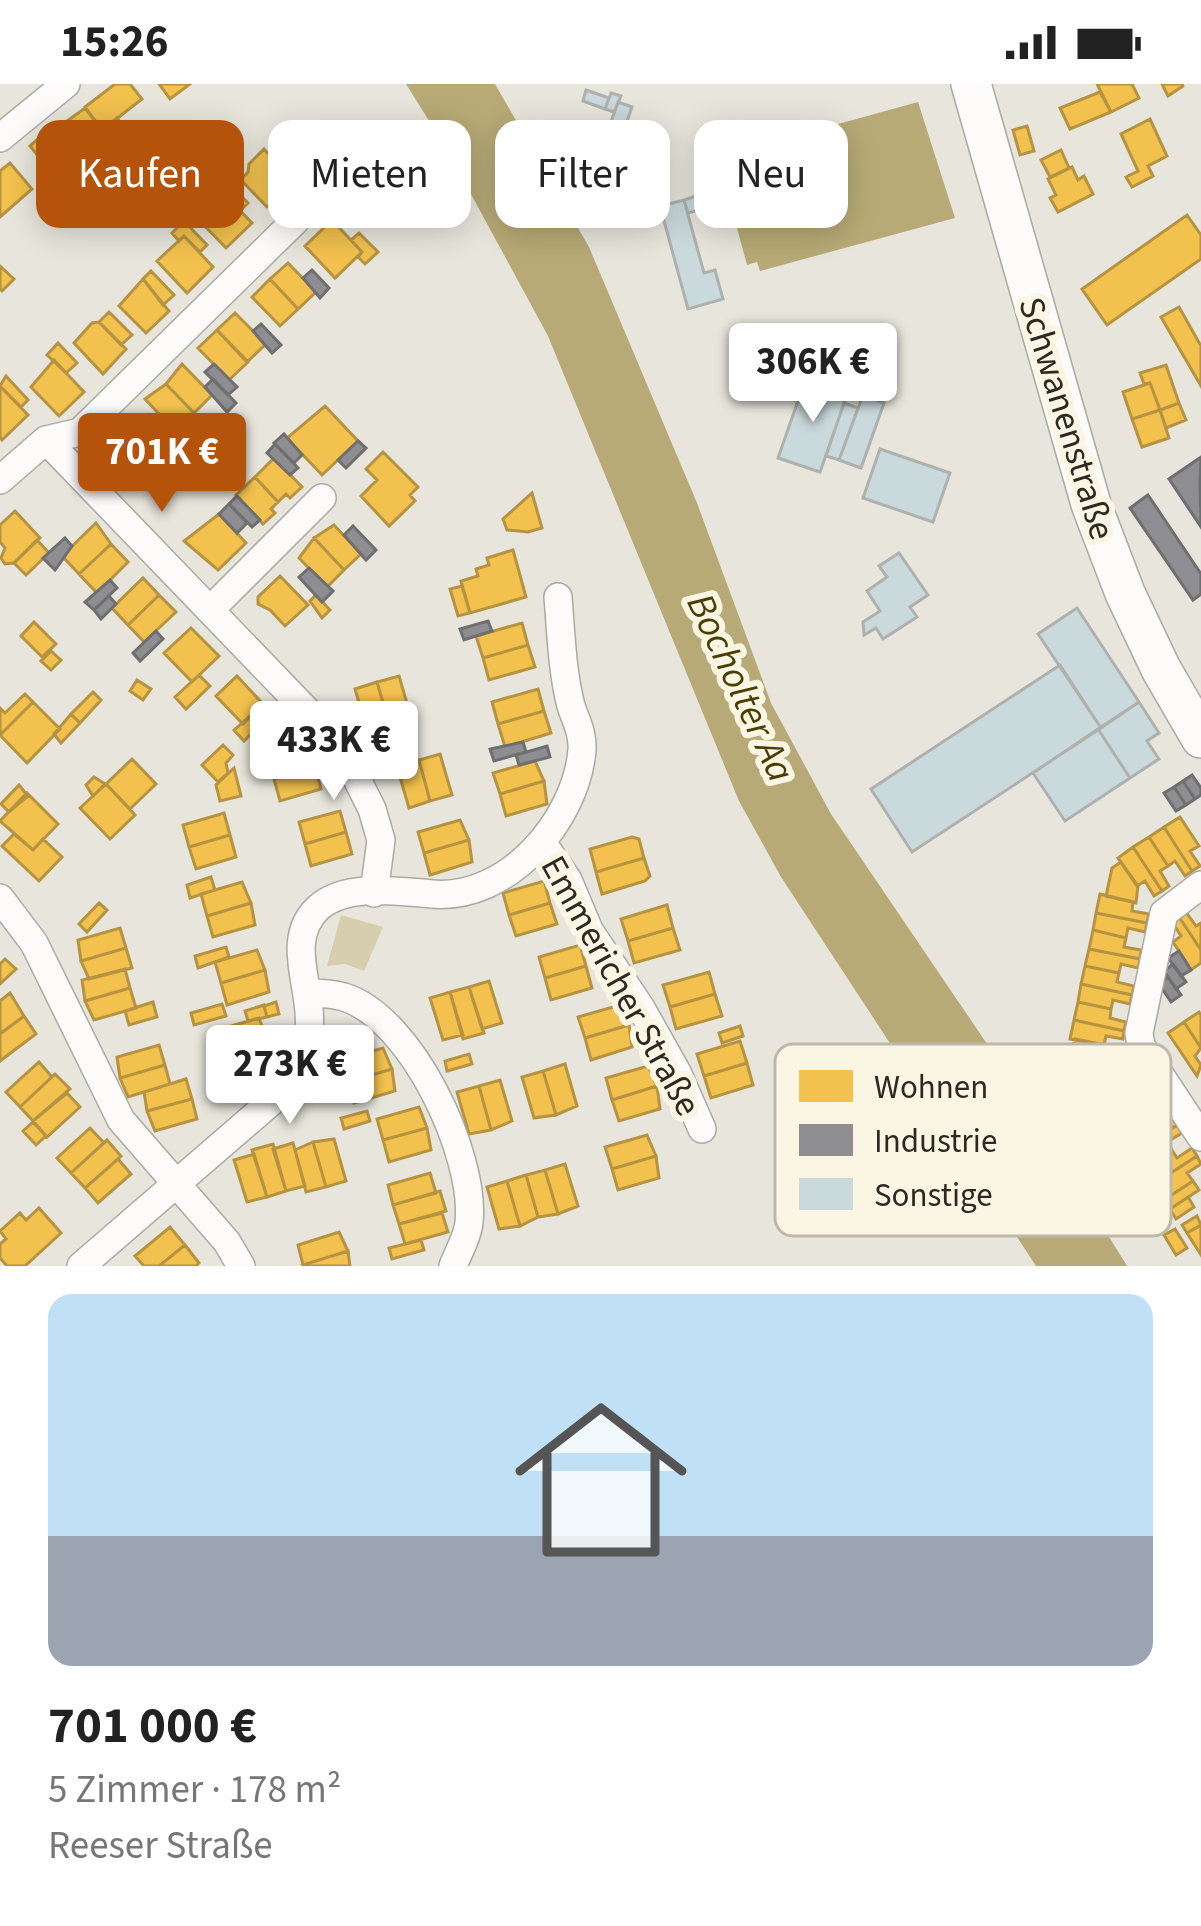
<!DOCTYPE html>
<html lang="de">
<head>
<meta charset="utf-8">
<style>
  :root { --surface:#fff; --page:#f6f6f6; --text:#222; --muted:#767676; --line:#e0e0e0; --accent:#b45309 }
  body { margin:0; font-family:"Source Sans 3",sans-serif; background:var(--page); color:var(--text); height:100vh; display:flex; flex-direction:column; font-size:45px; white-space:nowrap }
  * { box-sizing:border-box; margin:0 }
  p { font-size:39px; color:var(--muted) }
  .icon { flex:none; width:66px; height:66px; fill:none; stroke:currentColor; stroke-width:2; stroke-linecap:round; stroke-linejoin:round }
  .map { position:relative; height:1182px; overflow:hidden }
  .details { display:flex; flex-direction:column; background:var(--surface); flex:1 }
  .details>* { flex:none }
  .hud { position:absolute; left:36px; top:36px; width:1131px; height:108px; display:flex; gap:24px }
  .price { position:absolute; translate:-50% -102px; padding:0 27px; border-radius:12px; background:#fff; color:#222; font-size:39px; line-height:78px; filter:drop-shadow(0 3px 6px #0008) }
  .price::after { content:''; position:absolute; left:50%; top:72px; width:36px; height:27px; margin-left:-18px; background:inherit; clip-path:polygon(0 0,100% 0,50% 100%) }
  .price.current { background:var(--accent); color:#fff }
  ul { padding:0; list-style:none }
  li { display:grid; align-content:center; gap:24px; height:636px; padding:0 48px }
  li+li { border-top:3px solid var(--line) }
  li span { display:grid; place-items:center; height:372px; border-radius:24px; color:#555 }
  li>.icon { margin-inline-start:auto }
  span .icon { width:216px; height:216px; fill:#fffc; stroke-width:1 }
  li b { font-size:51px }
  .chip { padding:0 42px; border-radius:24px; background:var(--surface); box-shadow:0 6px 30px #0003; font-size:42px; line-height:108px }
  .chip.current { background:var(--accent); color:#fff }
  .status { display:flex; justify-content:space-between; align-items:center; height:84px; padding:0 60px; background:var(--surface); direction:ltr }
  .status svg { height:33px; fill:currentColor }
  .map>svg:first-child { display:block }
</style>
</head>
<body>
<div class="status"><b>15:26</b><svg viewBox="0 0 49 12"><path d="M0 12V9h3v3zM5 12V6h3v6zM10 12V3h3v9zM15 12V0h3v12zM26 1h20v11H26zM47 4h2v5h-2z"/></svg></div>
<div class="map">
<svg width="1201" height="1182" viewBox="0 0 1201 1182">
  <rect width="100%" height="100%" fill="#e8e6dc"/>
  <path fill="#d6ceac" d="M341,831L383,843L364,887L345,880L327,882Z"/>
  <path fill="#b7aa76" d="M406,0H495L589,163L697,419L771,619L831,730L1019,1007L1127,1182H1036L781,793L739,717L548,252L446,64Z
    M918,18L955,134L760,187L757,178L747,181L737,144L745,141L729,83L722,84L719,73Z"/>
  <path fill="#f2c14e" stroke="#b69341" stroke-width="3" d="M115,0H130L142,15L102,46L85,23Z
    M159,0H190L170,15Z
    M1097,0H1132L1139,14L1111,28Z
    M1162,0H1182L1183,2L1168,12Z
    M1100,8L1111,28L1070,45L1060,24Z
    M85,24L102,46L84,59L67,37Z
    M117,34L141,67L128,79L102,46Z
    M1150,35L1167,72L1148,82L1153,92L1132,103L1126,93L1138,87L1121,50Z
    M1027,42L1034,67L1020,71L1013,46Z
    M102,46L128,79L115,89L88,57Z
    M38,55L51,71L43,78L30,62Z
    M264,65L294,97L267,123L241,96L248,88L249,80Z
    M1061,66L1069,84L1050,93L1041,76Z
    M71,76L77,84L61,97L56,89Z
    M10,79L32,105L0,133V87Z
    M293,80L313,101L297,116L286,105L294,97L286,87Z
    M1072,83L1078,96L1084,92L1093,110L1058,128L1050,114L1056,111L1048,95Z
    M77,84L87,96L71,109L67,104L59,110L54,103Z
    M225,96L248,119L240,127L216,104Z
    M224,110L252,139L226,164L198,135L209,120Z
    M1187,131L1201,151V175L1107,241L1082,205Z
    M332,136L362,168L335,194L305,162Z
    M184,137L207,161L200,168L184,152L179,157L172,149Z
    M359,149L378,168L365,180L358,173L362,168L351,156Z
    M184,152L213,183L187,209L157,177Z
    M288,179L316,208L298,225L270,195Z
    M0,182L14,195L2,207L0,205Z
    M151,187L174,211L163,221L143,195Z
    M143,195L169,227L146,249L119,222Z
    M270,195L298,225L280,242L252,213Z
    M1179,223L1201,262V302L1161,233Z
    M109,228L132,251L121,261L99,238Z
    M235,229L266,260L247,278L217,246Z
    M99,238L126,265L103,290L74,259L92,239Z
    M217,246L248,278L229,296L198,264Z
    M58,259L77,279L66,289L47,271Z
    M54,276L84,308L59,332L31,303Z
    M182,280L212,311L194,329L166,300Z
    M1166,281L1179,319L1160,326L1150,299L1144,300L1140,289Z
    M6,292L28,316L21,323L0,302Z
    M1150,299L1160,326L1132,335L1123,308Z
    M166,300L194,329L175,347L145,315Z
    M0,302L28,331L2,356L0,353Z
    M1179,319L1186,336L1166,344L1160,326Z
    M325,322L358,357L322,391L287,354Z
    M1160,326L1169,354L1142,363L1132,335Z
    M154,341L176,365L161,379L141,354Z
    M129,342L153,368L125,395L99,369Z
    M172,343L175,347L180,343L199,363L186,375L163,351Z
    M383,368L418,403L410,411L415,417L389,442L361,412L377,396L366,385Z
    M274,374L302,403L290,414L286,410L278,418L255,393Z
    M255,393L278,418L271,425L275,429L263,440L236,411Z
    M532,409L542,444L528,448L507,446L503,435Z
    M15,427L40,454L14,479L5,480L1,474L5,464L0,458V441Z
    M219,430L246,459L218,486L184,457Z
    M96,439L111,460L79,490L62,472Z
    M334,441L361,470L344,486L314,454Z
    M314,454L344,486L327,503L299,474Z
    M37,456L49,469L26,491L14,479Z
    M111,460L128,478L97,509L79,490Z
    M513,466L526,513L470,529L461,497L478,492L476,485L489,481L487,474Z
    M280,492L308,521L285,542L270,526L258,520V513Z
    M143,494L159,511L128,541L112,524Z
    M462,502L470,529L458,532L450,505Z
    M159,511L176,528L144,558L128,541Z
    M316,511L330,526L322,534L310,517Z
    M34,538L56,560L42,573L21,552Z
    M522,539L528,561L483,574L476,552Z
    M191,544L219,572L192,598L164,569Z
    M528,561L535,583L489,596L483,574Z
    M51,567L61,576L51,586L41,577Z
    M199,591L210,602L186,625L175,613Z
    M237,592L263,620L243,640L216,612Z
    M399,592L411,633L389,639L377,598Z
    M137,596L151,605L143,616L130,607Z
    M377,598L389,639L367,646L355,605Z
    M538,605L544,627L498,640L492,618Z
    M93,608L101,616L80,639L71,630Z
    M25,610L33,618L0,651V624L5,629Z
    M33,618L60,645L27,679L0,651Z
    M258,625L267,634L244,657L234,646Z
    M544,627L551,649L505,663L498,640Z
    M71,630L80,639L61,659L54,650Z
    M223,661L233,671L226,679L228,689L218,698L202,681Z
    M309,662L315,683L274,695L268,673Z
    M440,670L452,711L430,717L419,676Z
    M132,675L156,700L130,725L106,700Z
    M419,676L430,717L409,724L397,683Z
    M535,677L544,697L500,710L493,689Z
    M315,683L321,705L280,717L274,695Z
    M234,684L241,712L220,717L216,701Z
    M94,693L105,700L93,712L86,701Z
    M544,697L547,720L506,732L500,710Z
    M106,700L135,731L110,755L80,724Z
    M19,701L28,712L9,728L1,720Z
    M27,709L58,740L33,766L0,737Z
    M340,727L346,748L305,760L299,738Z
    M224,729L230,751L189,763L183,741Z
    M1180,733L1199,762L1190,767L1200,782L1192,787L1164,743Z
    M460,736L469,756L424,769L418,748Z
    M1164,743L1192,787L1185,792L1175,777L1168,782L1149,753Z
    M346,748L352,770L311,782L305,760Z
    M14,750L33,766L43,755L62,773L39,797L2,762Z
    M230,751L236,773L196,785L189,763Z
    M632,753L639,755L644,774L596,788L590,765Z
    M1149,753L1168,782L1160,787L1169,802L1162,807L1133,763Z
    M469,756L472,778L430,791L424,769Z
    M1133,763L1162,807L1154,812L1145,797L1137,802L1118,774Z
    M644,774L650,792L645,797L602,810L596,788Z
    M1121,778L1138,802L1136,819L1106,812L1112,784Z
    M211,793L215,806L190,814L187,801Z
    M544,797L550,819L509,831L503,809Z
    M242,798L251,819L207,832L201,810Z
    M1100,810L1133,818L1132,827L1149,830L1147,839L1096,829Z
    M99,819L107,826L87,848L79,840Z
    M251,819L255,841L213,853L207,832Z
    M550,819L557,840L516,852L509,831Z
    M667,821L673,844L628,857L621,835Z
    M1186,828L1196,842L1201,839V866L1179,833Z
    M1096,829L1147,839L1145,848L1128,844L1126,854L1093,846Z
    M1179,833L1201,866V879L1191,886L1173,858L1181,852L1172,838Z
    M120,844L126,864L81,877L78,856Z
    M673,844L680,866L634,879L628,857Z
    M1093,846L1126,854L1124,863L1141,866L1140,875L1089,865Z
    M580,861L586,882L545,894L539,873Z
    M226,863L229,873L198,884L195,872Z
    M126,864L132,884L89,895L81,877Z
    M1089,865L1140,875L1138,884L1121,880L1119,889L1085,882Z
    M257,866L265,886L221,899L215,878Z
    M5,875L16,885L0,900V880Z
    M586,882L592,904L551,916L545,894Z
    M1085,882L1119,889L1117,898L1134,902L1132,911L1081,900Z
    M125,885L130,904L85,917L82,896Z
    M265,886L269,908L227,921L221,899Z
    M709,888L715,910L670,923L663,901Z
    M489,897L502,939L482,945L469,903Z
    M1081,900L1132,911L1130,920L1113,916L1111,925L1078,918Z
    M469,903L484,949L463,955L450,908Z
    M130,904L136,924L94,936L85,917Z
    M450,908L463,951L443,956L430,914Z
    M10,909L24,932L0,950V917Z
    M715,910L722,932L676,945L670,923Z
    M153,918L157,933L129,941L125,927Z
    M276,918L279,930L267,933L264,922Z
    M1078,918L1111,925L1110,934L1126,938L1124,947L1074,936Z
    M222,920L226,932L194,941L191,929Z
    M264,921L267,933L248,937L245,927Z
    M620,921L629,941L585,954L578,933Z
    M1199,928L1201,931V964L1184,938Z
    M24,932L36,950L0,977V950Z
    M259,934L267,955L223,967L217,946Z
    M1074,936L1124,947L1123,955L1106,952L1104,961L1070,955Z
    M1184,938L1201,964L1195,972L1201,981L1197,992L1168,949Z
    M629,941L632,963L591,976L585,954Z
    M740,942L743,952L722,959L719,949Z
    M267,955L270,977L229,989L223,967Z
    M1075,955L1106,961L1115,974L1090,989L1072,966Z
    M740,957L747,979L704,992L697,970Z
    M159,961L165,981L120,994L117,973Z
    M383,964L392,985L348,998L341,976Z
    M469,970L472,980L447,987L445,977Z
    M39,978L52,993L20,1023L6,1008Z
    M747,979L753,1001L711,1014L704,992Z
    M565,980L577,1022L556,1031L543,987Z
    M165,981L170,1000L128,1013L120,994Z
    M648,982L657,1002L612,1016L606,994Z
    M392,985L395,1007L354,1019L348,998Z
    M543,987L556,1031L534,1034L522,993Z
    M55,990L70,1005L33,1037L20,1023Z
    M186,995L192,1015L147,1027L144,1008Z
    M500,996L512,1037L491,1046L479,1002Z
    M479,1002L491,1046L469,1050L457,1008Z
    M657,1002L660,1025L619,1037L612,1016Z
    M67,1009L80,1023L47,1053L33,1037Z
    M192,1015L197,1035L155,1047L147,1027Z
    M419,1023L427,1044L383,1056L377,1035Z
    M367,1027L370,1037L344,1045L341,1034Z
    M1172,1034L1177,1041L1134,1070L1124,1054L1152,1036L1157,1043Z
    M33,1038L46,1052L36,1061L23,1047Z
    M1177,1041L1182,1049L1167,1058L1172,1066L1144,1085L1134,1070Z
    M90,1044L104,1059L71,1089L57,1074Z
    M427,1044L431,1066L389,1078L383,1056Z
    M647,1051L656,1072L612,1085L605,1063Z
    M334,1055L346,1097L326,1103L313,1058Z
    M107,1056L121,1072L85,1104L71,1089Z
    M313,1058L326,1103L306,1108L295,1066Z
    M293,1059L305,1102L286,1107L273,1065Z
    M273,1060L286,1107L267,1113L252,1066Z
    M1192,1064L1197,1072L1154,1100L1144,1085L1172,1066L1177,1074Z
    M254,1070L267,1113L247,1118L234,1076Z
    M656,1072L659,1094L618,1106L612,1085Z
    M1197,1072L1201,1080L1187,1089L1193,1097L1164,1116L1154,1100Z
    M118,1075L131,1090L98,1119L85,1104Z
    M565,1080L578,1122L558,1130L545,1086Z
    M545,1086L558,1130L538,1133L526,1091Z
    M430,1089L436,1109L393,1121L388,1101Z
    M526,1091L538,1133L520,1142L507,1097Z
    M507,1097L520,1142L499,1145L487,1103Z
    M1193,1097L1199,1106L1170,1125L1164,1116Z
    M440,1107L446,1127L399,1140L393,1121Z
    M1188,1113L1194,1123L1176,1135L1170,1125Z
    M39,1124L61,1149L25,1182H7L0,1174V1160L6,1155L0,1147L20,1129L26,1136Z
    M442,1129L448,1148L405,1160L399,1140Z
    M1197,1132L1201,1141L1187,1149L1182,1141Z
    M1201,1141V1171L1187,1149Z
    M170,1143L185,1161L159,1182H144L135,1172Z
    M1175,1145L1187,1164L1176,1171L1164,1151Z
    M339,1148L348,1167L303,1181L298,1161Z
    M421,1156L424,1166L392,1175L389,1164Z
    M185,1161L199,1179L196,1182H159Z
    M348,1167L350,1182H304L303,1181Z"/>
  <path fill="#8d8d92" stroke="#706f70" stroke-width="3" d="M312,186L329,204L320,214L303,194Z
    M261,240L281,261L272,269L253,247Z
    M214,280L237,303L228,311L205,288Z
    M213,295L236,319L227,328L205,303Z
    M284,350L302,371L294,379L274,359Z
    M358,357L366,364L346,384L338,376Z
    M275,360L298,384L290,391L267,369Z
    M1201,373L1200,401L1201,443L1169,395Z
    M1148,411L1201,490V510L1193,516L1130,424Z
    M237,412L260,436L252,443L229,420Z
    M229,420L247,439L237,449L219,430Z
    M353,442L376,466L366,476L344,451Z
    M65,454L72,462L55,486L43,474Z
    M309,484L333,507L322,518L299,493Z
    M110,496L117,504L94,526L85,518Z
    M109,512L116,520L101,535L94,526Z
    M488,537L492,547L464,556L460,545Z
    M156,547L163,555L140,577L133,569Z
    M523,658L526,668L494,677L490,665Z
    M547,662L550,673L519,681L516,671Z
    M1192,691L1201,704V711L1195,715L1183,697Z
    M1183,697L1195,715L1186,721L1174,703Z
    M1174,703L1186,721L1176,727L1164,709Z
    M1179,867L1191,886L1181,892L1168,874Z
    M1173,880L1186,898L1176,905L1164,887Z
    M1168,893L1181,911L1171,918L1159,900Z"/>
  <path fill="#cad9db" stroke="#aeb1ae" stroke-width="3" d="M586,6L609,14L605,25L583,17Z
    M611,9L621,12L614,28L605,25Z
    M618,18L632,23L620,57L606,52Z
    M696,112L700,126L688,129L684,116Z
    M684,116L704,189L715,186L723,215L688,225L660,122Z
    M806,294L848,308L820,388L778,374Z
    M863,311L884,319L861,384L839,376Z
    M844,319L858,324L839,376L826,372Z
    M880,365L950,389L933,438L863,414Z
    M899,469L928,511L910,523L917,533L883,555L876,544L864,551L863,538L880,527L867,507L887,493L879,482Z
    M1077,524L1139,618L1101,644L1038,550Z
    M1060,581L1101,644L912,768L871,705Z
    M1139,618L1159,649L1147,657L1159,675L1130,694L1098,645Z
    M1098,645L1130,694L1065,737L1033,689Z"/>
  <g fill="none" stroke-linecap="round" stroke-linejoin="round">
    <g stroke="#aaa9a2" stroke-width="30">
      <path id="street" d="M0,54L66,0
        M46,356L80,348L295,137
        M0,396L46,356L307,627L351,683L372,725L381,756L374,809
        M210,526L322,414
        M542,758L568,796L589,846L641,924L677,988L702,1045
        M1201,801L1164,829L1139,949L1141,962L1201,1053
        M0,814L34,859L121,1036L227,1158L241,1182
        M308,908C319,910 333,909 344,913C412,934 476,1072 469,1138C468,1152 458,1169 453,1182
        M81,1182L286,1005C298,987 307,968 309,946C314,906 283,857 318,824C346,799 398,807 432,810C507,817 576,737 582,666C583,649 576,637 571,622C562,587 561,549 558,513"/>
    </g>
    <g stroke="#aaa9a2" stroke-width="42">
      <path id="secondary" d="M971,0L1091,420L1125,509L1161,585L1201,654"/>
    </g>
    <use href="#street" stroke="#fcfbfa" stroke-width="27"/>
    <use href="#secondary" stroke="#fcfbfa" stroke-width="39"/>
  </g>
  <g text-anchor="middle" stroke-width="12" stroke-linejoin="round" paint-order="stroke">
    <g font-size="36" fill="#2b2922" stroke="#fbf6e4">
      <text transform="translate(1068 334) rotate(73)" y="13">Schwanenstraße</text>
      <text transform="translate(622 901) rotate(61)" y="13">Emmericher Straße</text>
    </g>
    <g font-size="39" font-style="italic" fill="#493d01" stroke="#fbf6e4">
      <text transform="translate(742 603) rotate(65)" y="14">Bocholter Aa</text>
    </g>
  </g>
  <rect x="775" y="960" width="396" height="192" rx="18" fill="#fbf6e4" stroke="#bdb8aa" stroke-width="3"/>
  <rect x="799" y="986" width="54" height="32" fill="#f2c14e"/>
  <rect x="799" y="1040" width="54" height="32" fill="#8d8d92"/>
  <rect x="799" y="1094" width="54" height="32" fill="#cad9db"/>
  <g font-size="33" fill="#2b2922">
    <text x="874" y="1014">Wohnen</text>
    <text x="874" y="1068">Industrie</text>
    <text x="874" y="1122">Sonstige</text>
  </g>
</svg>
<b class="price" style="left:813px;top:341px">306K €</b>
<b class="price current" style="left:162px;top:431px">701K €</b>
<b class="price" style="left:334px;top:719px">433K €</b>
<b class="price" style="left:290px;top:1043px">273K €</b>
<div class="hud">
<a class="chip current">Kaufen</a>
<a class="chip">Mieten</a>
<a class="chip">Filter</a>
<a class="chip">Neu</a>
</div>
</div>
<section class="details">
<ul>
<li><span style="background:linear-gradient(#bfe0f5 65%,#9aa5b1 0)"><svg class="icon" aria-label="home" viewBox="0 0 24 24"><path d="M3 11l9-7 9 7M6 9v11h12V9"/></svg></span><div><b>701 000 €</b><p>5 Zimmer · 178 m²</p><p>Reeser Straße</p></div></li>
</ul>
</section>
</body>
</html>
